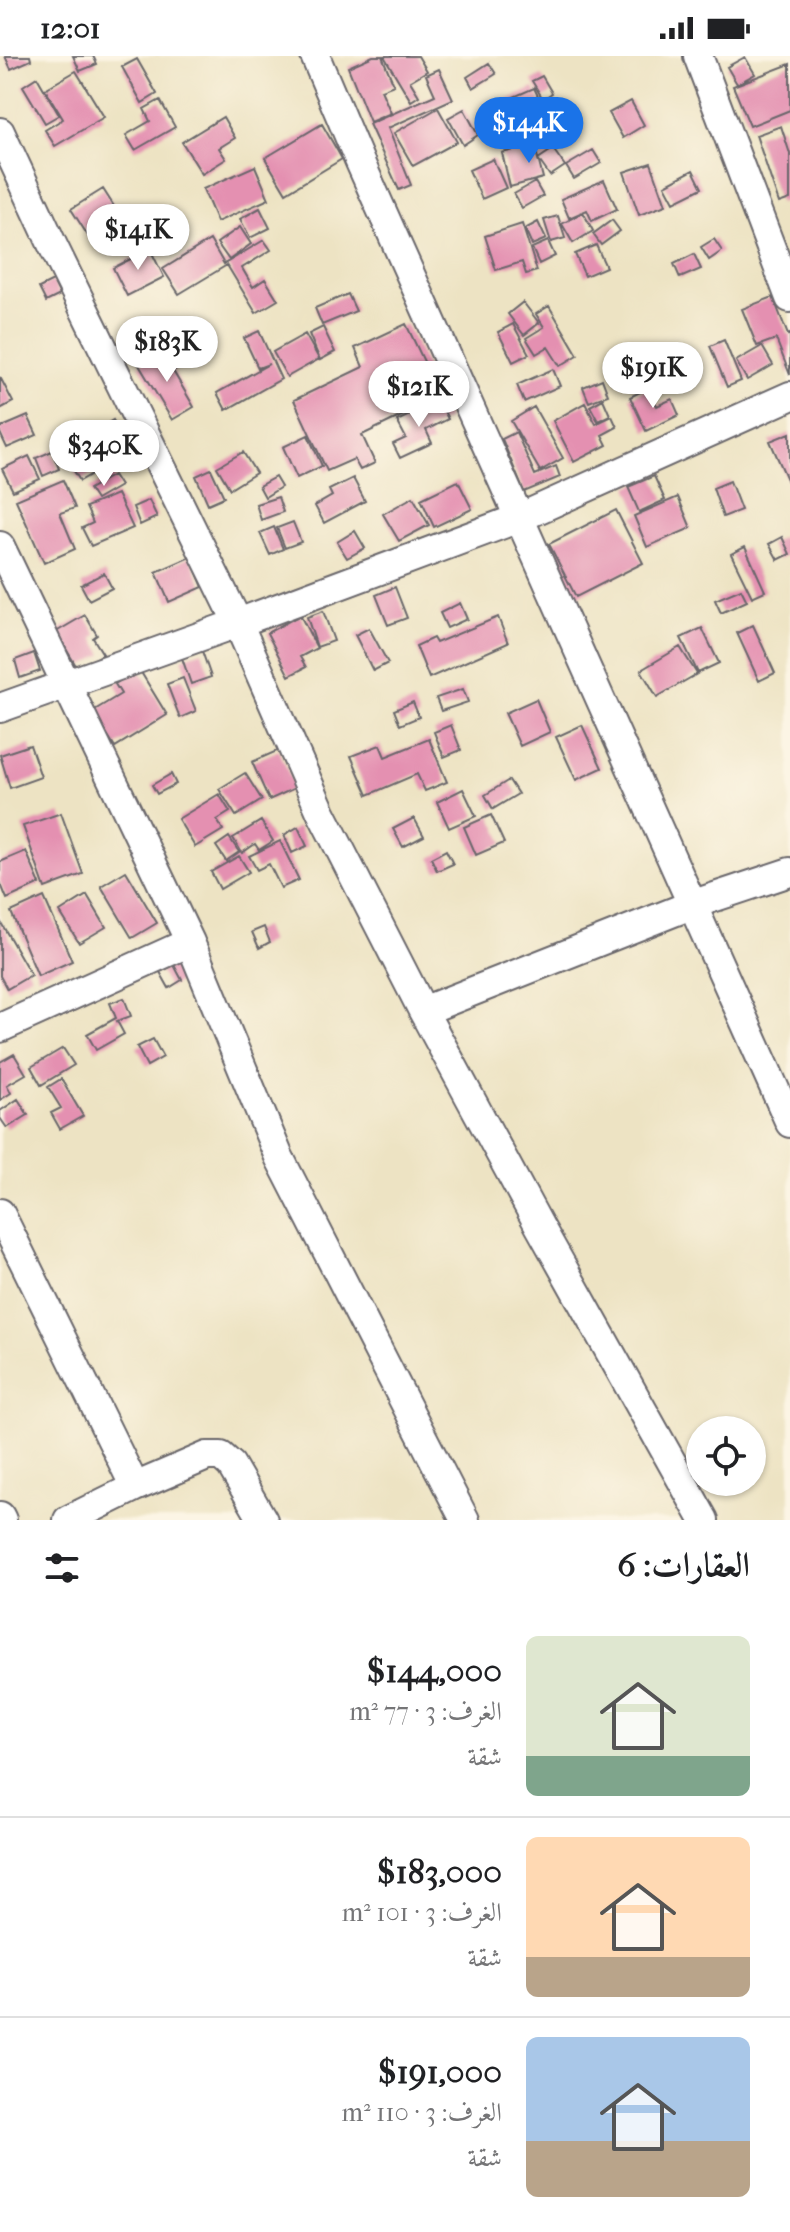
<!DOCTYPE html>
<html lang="ar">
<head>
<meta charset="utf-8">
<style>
  :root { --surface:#fff; --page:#f2f2f2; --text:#202124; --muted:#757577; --line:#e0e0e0; --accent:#1a73e8 }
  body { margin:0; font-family:"IM FELL French Canon",Amiri,serif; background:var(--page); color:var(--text); direction:rtl; height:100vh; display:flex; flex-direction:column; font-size:30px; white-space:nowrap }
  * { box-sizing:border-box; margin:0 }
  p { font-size:26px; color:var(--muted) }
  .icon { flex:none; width:44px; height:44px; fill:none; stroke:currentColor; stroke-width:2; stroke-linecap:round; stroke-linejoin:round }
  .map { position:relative; height:1464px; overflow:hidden; direction:ltr }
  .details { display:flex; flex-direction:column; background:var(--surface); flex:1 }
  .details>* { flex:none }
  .buttons { position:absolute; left:686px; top:1360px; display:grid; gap:16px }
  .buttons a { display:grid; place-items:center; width:80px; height:80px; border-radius:50%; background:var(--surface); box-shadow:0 2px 6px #0004; font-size:40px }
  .price { position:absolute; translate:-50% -68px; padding:0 18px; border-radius:28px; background:#fff; color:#222; font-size:26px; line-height:52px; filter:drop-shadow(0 2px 4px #0008) }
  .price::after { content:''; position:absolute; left:50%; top:48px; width:24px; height:18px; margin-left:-12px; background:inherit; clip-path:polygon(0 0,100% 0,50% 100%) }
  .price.current { background:var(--accent); color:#fff }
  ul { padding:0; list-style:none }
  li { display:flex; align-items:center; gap:24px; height:200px; padding:0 40px }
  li+li { border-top:2px solid var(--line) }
  li span { display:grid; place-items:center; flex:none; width:224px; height:160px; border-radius:12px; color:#555 }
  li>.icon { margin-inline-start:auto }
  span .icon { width:96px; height:96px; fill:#fffc; stroke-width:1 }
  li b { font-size:34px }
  h2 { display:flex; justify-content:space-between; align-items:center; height:96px; padding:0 40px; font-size:34px }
  .status { display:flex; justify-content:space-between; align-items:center; height:56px; padding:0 40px; background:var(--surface); direction:ltr }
  .status svg { height:22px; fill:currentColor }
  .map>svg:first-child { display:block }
</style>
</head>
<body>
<div class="status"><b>12:01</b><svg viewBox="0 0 49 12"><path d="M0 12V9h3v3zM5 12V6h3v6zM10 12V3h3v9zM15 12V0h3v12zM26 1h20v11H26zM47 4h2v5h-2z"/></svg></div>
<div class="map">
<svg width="790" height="1464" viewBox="0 0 790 1464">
  <rect width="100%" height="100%" fill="#fcf5e5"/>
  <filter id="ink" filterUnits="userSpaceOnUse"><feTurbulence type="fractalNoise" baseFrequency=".0125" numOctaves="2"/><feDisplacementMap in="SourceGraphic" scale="16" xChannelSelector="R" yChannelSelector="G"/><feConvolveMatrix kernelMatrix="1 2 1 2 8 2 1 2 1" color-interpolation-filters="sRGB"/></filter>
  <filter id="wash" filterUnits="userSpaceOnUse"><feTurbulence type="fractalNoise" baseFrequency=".006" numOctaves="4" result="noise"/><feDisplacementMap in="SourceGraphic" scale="32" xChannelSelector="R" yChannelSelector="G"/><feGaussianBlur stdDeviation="1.8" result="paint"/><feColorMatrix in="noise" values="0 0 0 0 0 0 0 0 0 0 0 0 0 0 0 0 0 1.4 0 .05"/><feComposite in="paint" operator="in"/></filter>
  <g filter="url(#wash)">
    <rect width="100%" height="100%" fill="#ede3c3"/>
    <g id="blocks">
      <path fill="#e490b1" d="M5,0H30L31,4L11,13Z
        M73,0H93L97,8L80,15Z
        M373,0H382L394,29L381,34L391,57L370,66L348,11Z
        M384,0H418L427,15L410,25L419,40L411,45Z
        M745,1L755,18L737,28L727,11Z
        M137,3L157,38L142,47L122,11Z
        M489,7L496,18L473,32L467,21Z
        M790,8V54L750,70L733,30Z
        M439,13L453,43L388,72L411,129L399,134L369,68L435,39L426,19Z
        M76,15L104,61L55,90L45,74L63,63L45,33Z
        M542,20L552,37L543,43L532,25Z
        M37,21L59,59L45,67L23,30Z
        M534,32L542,48L500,67L493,50Z
        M160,44L175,71L135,94L126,79L150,65L144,53Z
        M631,45L644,69L623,82L609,57Z
        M438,52L457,86L413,110L394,77Z
        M464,53L478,79L463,89L448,62Z
        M223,61L235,82L219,92L226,103L202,118L182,86Z
        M322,68L342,103L286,137L265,102Z
        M781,70L790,98V143L779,147L756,79Z
        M535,89L538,103L553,93L565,110L550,120L538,103L543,122L510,131L502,97Z
        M593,94L601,107L574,123L566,110Z
        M493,103L506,132L482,143L469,114Z
        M651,107L666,149L639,159L624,116Z
        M255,110L269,143L217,166L203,133Z
        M693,114L702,132L674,146L665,129Z
        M604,124L617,153L592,165L587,154L569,162L561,143Z
        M535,126L543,140L522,152L514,138Z
        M103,133L122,163L90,183L71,153Z
        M260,152L270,172L250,182L240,163Z
        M583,156L593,175L573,187L562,168Z
        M558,160L565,182L551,186L544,164Z
        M612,164L620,175L601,189L593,178Z
        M538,166L546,183L532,189L525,173Z
        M137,168L143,185L107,197L102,181Z
        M522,168L537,215L526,218L522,206L496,214L485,180Z
        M240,171L251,188L229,204L217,187Z
        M714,183L722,195L709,204L701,191Z
        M210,184L224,208L264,184L271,194L242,212L253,231L265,223L278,244L256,257L227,209L179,238L163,213Z
        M548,185L555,200L539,208L532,192Z
        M596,189L606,211L585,220L575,198Z
        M150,193L164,221L127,240L113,212Z
        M694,198L701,213L680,222L674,208Z
        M53,225L60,239L46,246L39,232Z
        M348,238L356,255L322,269L315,252Z
        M773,241L788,279L790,278V319L776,283L757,290L742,253Z
        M523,246L539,267L524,279L508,258Z
        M549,250L578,299L560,310L548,291L536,298L526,282L544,271L536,258Z
        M406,268L441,341L362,379L375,407L360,414L354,403L327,415L294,344L363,311L355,292Z
        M513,268L529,298L513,306L498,276Z
        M323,271L335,296L320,304L309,278Z
        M259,275L281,323L226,354L217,337L269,308L258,312L244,282Z
        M305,278L319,303L287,321L273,296Z
        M724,284L741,325L727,331L710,290Z
        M762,290L773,309L747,324L736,305Z
        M167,293L178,312L173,315L194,351L172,364L139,309Z
        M553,313L560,330L524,346L517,329Z
        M0,321L13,346L0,353Z
        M602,323L608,339L589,346L583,331Z
        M648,332L657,350L672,343L679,359L646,375L630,341Z
        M603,343L610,359L598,365L590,350Z
        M439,345L448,363L426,374L432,387L400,402L393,388L406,382L397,365Z
        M585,347L596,368L612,360L617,371L602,379L607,389L574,406L553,365Z
        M534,351L563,402L540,415L511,365Z
        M28,360L37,379L7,392L0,377V372Z
        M113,364L131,395L80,425L62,395Z
        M516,376L535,419L556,410L560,421L524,436L502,383Z
        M790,377V430L770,385Z
        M308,379L322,410L297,422L283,391Z
        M52,395L59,413L43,420L36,402Z
        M243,396L256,417L230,433L217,411Z
        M29,400L40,423L13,435L2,413Z
        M211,413L224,441L208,448L196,420Z
        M113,419L120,430L96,444L89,433Z
        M654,420L665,444L639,456L628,431Z
        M275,421L281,431L265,441L259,430Z
        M353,422L365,445L324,467L315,450L332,440L329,434Z
        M63,424L75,452L60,457L75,493L44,507L16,444Z
        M458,425L472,453L434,471L421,443Z
        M730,425L741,454L723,461L713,432Z
        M117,438L133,472L91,490L82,472L93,467L86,451Z
        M278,441L283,456L261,464L256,448Z
        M413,441L429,469L399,485L383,458Z
        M678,441L691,472L647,491L634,460Z
        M149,444L157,461L140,469L133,451Z
        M616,454L643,507L576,541L549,488Z
        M293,466L301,486L285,492L277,472Z
        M274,471L283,493L270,499L260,477Z
        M355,475L365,492L347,502L337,486Z
        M782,481L790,498L778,504L769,488Z
        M745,491L765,535L752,541L731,498Z
        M190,501L203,531L169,546L156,516Z
        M104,517L112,532L89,544L81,529Z
        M395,531L407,562L388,569L376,539Z
        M741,533L747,545L721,557L715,544Z
        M460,547L467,563L447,572L440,557Z
        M323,555L334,585L317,591L307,561Z
        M85,559L97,579L93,582L103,598L78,613L56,576Z
        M300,559L317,592L300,601L306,611L289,620L267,577Z
        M498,561L508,587L429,622L416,590L433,582L436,587Z
        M753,569L775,617L759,625L737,577Z
        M369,572L388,607L373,615L355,579Z
        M702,572L719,607L698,617L681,582Z
        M680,591L697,618L657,641L641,614Z
        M202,595L211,621L191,628L182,602Z
        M34,597L40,615L20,622L15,604Z
        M139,613L167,659L115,691L93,655L121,638L115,628Z
        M183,622L196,655L180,662L167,628Z
        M463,633L468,646L441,655L436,642Z
        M536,643L550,676L520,690L505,657Z
        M413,646L419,661L400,669L394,654Z
        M451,669L461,694L444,701L434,676Z
        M582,669L602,712L576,724L556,681Z
        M429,683L447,726L425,735L417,718L368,739L351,700L380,689L385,701Z
        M30,689L41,721L10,732L0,699Z
        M279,694L295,732L269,744L252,706Z
        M245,717L262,744L236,760L219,733Z
        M171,718L176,728L157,738L152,729Z
        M509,724L518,738L493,753L485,739Z
        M463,733L476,760L449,772L437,746Z
        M219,738L230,756L217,764L223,774L195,791L178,763Z
        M61,757L83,818L45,832L23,770Z
        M491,759L504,787L476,799L464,771Z
        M414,762L424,780L403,791L393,773Z
        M261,765L273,785L259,794L255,788L242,797L233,782Z
        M298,771L307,790L292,797L284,779Z
        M229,781L239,796L226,805L216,790Z
        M280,785L299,824L281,832L269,808L257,814L249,800Z
        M446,794L453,808L437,815L431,802Z
        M26,795L40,828L7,843L0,826V806Z
        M239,800L249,816L220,833L211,816Z
        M126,815L157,867L132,882L101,830Z
        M87,839L106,871L79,887L60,856Z
        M44,841L72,905L38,920L11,856Z
        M0,865L31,919L7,933L0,920Z
        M264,871L270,886L259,892L252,876Z
        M174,909L182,924L169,932L160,916Z
        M124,942L131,960L117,965L124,978L96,994L87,978L116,962L110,947Z
        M153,983L163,1001L147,1010L137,991Z
        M63,992L74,1009L41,1029L31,1011Z
        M14,998L26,1018L7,1029L11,1037L0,1044V1006Z
        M61,1023L83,1060L60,1073L51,1057L61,1052L48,1031Z
        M18,1043L28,1059L7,1072L0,1062V1055Z"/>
    </g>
  </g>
  <g filter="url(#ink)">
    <use href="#blocks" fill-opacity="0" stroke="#69666b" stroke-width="2"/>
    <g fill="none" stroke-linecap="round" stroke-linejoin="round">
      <g stroke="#69666b" stroke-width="32">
        <path id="street" d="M315,0L360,106L790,1067
          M698,0L790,242
          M0,76L53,190L238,567L321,756L423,955L540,1171L704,1464
          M0,490L190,886L279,1101L465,1464
          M0,652L238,567L519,462L790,340
          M423,955L691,849L790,816
          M0,972L190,886
          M0,1157L135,1431
          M0,1460L2,1464
          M68,1464L135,1431L207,1400H221L231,1409L263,1464"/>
      </g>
      <use href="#street" stroke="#fff" stroke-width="28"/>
    </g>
  </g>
</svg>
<div class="buttons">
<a><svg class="icon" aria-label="locate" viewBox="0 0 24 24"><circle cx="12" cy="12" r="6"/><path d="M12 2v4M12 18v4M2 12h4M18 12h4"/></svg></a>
</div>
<b class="price current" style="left:529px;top:109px">$144K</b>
<b class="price" style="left:138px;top:216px">$141K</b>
<b class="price" style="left:167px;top:328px">$183K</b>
<b class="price" style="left:653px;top:354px">$191K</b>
<b class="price" style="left:419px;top:373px">$121K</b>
<b class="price" style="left:104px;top:432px">$340K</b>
</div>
<section class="details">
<h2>العقارات: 6<svg class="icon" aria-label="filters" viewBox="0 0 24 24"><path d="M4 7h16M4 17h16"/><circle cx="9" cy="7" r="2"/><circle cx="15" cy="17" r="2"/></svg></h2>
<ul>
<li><span style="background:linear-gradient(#dfe7d0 75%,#7fa58c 0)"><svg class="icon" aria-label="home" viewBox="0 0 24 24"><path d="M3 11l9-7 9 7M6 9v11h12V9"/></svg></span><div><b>$144,000</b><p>الغرف: 3 · 77 m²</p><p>شقة</p></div></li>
<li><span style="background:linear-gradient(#ffd9b3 75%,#b9a48a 0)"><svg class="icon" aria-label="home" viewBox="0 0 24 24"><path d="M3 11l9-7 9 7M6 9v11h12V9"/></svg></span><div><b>$183,000</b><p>الغرف: 3 · 101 m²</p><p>شقة</p></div></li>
<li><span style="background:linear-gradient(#a9c7e8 65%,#b9a48a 0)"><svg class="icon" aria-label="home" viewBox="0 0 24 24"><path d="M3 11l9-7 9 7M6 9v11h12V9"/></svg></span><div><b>$191,000</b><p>الغرف: 3 · 110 m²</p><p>شقة</p></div></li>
</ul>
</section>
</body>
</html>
